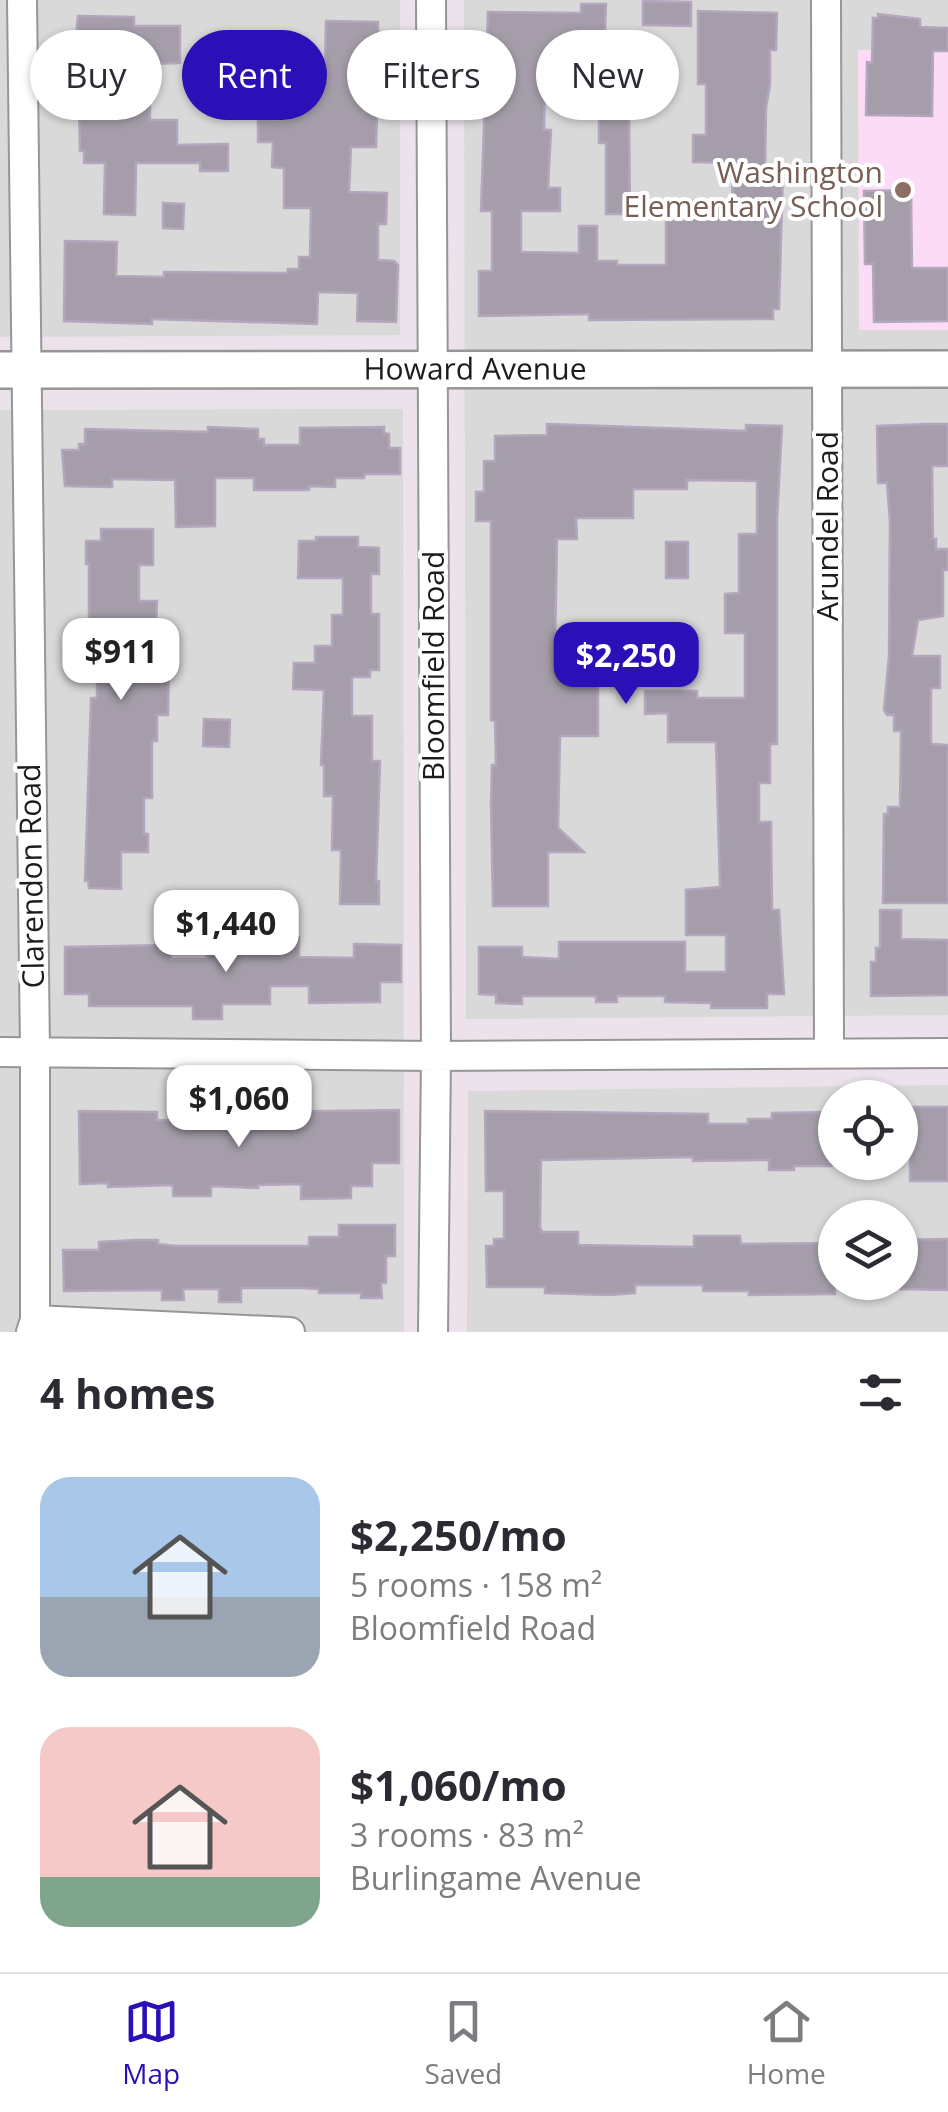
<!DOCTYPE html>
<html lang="en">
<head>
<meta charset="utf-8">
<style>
  :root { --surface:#fff; --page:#f7f7f7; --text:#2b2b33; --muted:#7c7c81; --line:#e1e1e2; --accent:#2c10b7 }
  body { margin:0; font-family:"Open Sans",sans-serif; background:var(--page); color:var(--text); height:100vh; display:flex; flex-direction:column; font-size:38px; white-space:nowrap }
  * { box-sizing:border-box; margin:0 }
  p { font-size:32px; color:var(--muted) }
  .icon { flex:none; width:55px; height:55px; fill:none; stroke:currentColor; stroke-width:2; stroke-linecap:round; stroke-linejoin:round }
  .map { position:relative; height:1332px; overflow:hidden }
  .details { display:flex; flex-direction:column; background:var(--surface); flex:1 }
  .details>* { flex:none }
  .top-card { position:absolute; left:30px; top:30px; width:890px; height:90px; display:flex; gap:20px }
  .buttons { position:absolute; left:818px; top:1080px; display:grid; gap:20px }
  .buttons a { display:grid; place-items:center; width:100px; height:100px; border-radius:50%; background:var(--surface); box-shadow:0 2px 8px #0004; font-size:50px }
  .price { position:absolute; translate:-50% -85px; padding:0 22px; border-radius:20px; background:#fff; color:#222; font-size:32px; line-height:65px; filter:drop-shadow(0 2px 5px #0008) }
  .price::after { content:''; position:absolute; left:50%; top:60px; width:30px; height:22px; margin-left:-15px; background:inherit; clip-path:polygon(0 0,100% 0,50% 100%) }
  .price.current { background:var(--accent); color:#fff }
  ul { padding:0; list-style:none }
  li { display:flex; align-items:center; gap:30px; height:250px; padding:0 40px }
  li span { display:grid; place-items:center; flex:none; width:280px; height:200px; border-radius:30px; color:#555 }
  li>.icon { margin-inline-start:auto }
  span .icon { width:120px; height:120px; fill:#fffc; stroke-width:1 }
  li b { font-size:42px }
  h2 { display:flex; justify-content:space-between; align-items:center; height:120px; padding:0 40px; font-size:42px }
  .tag { padding:0 35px; border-radius:45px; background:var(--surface); box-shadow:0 2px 8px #0004; font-size:35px; line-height:90px }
  .tag.current { background:var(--accent); color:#fff }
  .tabs { display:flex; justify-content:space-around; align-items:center; height:140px; border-top:2px solid var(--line); background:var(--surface); font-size:28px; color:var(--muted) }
  .tabs a { display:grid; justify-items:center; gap:5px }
  .tabs .current { color:var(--accent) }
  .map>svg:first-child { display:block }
</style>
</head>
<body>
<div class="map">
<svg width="948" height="1332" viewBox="0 0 948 1332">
  <rect width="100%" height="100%" fill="#ebe2ec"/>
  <path fill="#d9d9da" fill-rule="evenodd" d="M0,0H400V335L0,337Z
    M464,0H948V1015L466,1019Z
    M403,409L404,1332H0V410Z
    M948,1085V1332H467L468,1091ZM835,1098H900V1162H835ZM835,1218H900V1282H835Z"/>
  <path fill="#fcdbf6" d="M858,50L948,51V330H859Z"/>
  <path fill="#a59eaa" stroke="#b4a6bd" stroke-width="2.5" d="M643,1L691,2V26L643,25Z
    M581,4H606L605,31H572V80H545L544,130H551L548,188H560V211H521V252L579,253V226H597V261H617V265H666V220H690V201H732L733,163L693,162V135H706V84H698V11L777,13L776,50H770V84L766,108L765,168H783L779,309H773V319L589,320V314L479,316V271H492V211H481L488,12L581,13Z
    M878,14L920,19V27L948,28V51H933L932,116L866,115L867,62L872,63L873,18H878Z
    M78,16L134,17V26H180V63L150,64V120H177V145L228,144V171H200V163H136L135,215L104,214L105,163H84V151H80L79,108L73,102V81L68,76L80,67H86L75,44Z
    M326,21L378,22L380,114H377L376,147H351L349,192L387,193L386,224H378V260L394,261L398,265L396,322L357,321L358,293L318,292L317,324L152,319V324L64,321L65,241L117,242L116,276L164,277V272L287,273L288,269H299V257H310L311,208H284V168L272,167L273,142H258V119L286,120V67H325Z
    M599,112H629L630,214H606V143H599Z
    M911,190L912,268H948V321L874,322L873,264H865L864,191Z
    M163,203L184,204L183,229L163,228Z
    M547,424L746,431V425L782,426L777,520V744H770V783H759V822H771L772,910H779L784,994H767V1008H711V1003L665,1002V996H617V1002H596V996H522V1004L496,1003V995L479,994V947H522V957L559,959V942H685V972H726V935H686V890L720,887L716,742H668V713L645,714V691H697V698H745V633H725V594L739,593V534H757V481L687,480V489H633V518H576L577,539H557L555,647H574V656L633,661L634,684H598V736H560L558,828L584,852H548V906H493L491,803L492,765H496L495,721L491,720V521H476V492H484V461H495V436L547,435Z
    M929,424H948V466H932L933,539H936V549H948V570H943V616L918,620L912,656H940V688H931V744L948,745V903H883L884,814H888V807H900L901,731H894V715H887L884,710L889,656L890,521L887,483H878L877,426Z
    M208,427L258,429V439H264V445H300V428L384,427V433L389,434V448H400V474H365L364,478H335V487L309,486V490H254V478H215V526L176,527L175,480L112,479V487L65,486L62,450H79V444H85V429L208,432Z
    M101,529H153V565H139V601H157L156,630H148V667H169L168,715H157V741H152V798H144V834H148V852H121V889L89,888L88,880L85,881L91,698H97V661H89V564H86V541H101Z
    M316,537H358V547L379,548V574H371V614H379V670H370V677H352V716H372V761H380L376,881H379V904H340L341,850H332L333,796H324V765H321L324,690L293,689L294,663H315V646H332V615H343V578H298L299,541H316Z
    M666,542H688V578H666Z
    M204,719L230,720L229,747L203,746Z
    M880,910H901V939L948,940V995L871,996V962H876V948H880Z
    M236,936L299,937V957L354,958V944L401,945V982H380V1002L309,1003V986H270V1004H222V1019H193V1006H89V994H65V947L171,945V959H207V952H236Z
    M900,1107H948V1181H910V1146H900Z
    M399,1110V1163H372V1186H351V1198L301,1199V1184L258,1185V1188L211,1186V1196H173V1185L108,1187V1183L80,1184L79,1111L157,1112V1120H194V1113Z
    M485,1111L708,1114V1124H748V1119H772V1113L835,1112V1164L831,1166H794V1170H769V1160L693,1161V1157L541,1160L540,1227L542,1232H578V1245L694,1247V1236H740L741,1244L835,1243V1294L749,1295V1291H703V1285H635V1293L609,1295L545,1293V1287H487L486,1246H494V1239H504V1191H486Z
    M339,1225H395V1256H386V1283H381L382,1298H361V1293H319V1289L301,1288H241V1302H219V1289H183L184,1300H162V1290L64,1291L63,1250H99V1242L137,1240H158V1244L176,1246H309V1237H339Z
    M948,1239V1290L900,1289V1240Z"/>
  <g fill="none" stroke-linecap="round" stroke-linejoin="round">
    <g stroke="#969696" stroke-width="32">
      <path id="minor" d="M22,0L35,1051V1320L31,1332
        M431,0L436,1056L433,1332
        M826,0L829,1053
        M0,1052L436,1056L948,1053
        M35,1320L290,1332"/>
    </g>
    <g stroke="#969696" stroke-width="40">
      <g id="tertiary">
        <path id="s1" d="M0,370L948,369"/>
      </g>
    </g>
    <use href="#minor" stroke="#fff" stroke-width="28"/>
    <use href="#tertiary" stroke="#fff" stroke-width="35"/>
  </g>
  <circle fill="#8d6e63" stroke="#fff" stroke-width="4" cx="903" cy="190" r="10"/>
  <g text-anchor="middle" stroke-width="8" stroke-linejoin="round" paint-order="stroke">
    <g font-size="30" fill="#785e54" stroke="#fff" text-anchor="end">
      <text x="883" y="183">Washington<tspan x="883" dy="34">Elementary School</tspan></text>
    </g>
    <g font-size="30" fill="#1c1c1c" stroke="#fff">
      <text dy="10" stroke="none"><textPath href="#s1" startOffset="475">Howard Avenue</textPath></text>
      <text transform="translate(828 526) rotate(-90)" y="10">Arundel Road</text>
      <text transform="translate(434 666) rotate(-90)" y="10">Bloomfield Road</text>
      <text transform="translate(32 876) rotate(-91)" y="10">Clarendon Road</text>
    </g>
  </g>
</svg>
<div class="buttons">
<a><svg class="icon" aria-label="locate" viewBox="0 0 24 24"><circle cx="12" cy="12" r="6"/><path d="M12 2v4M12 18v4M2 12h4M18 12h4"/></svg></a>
<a><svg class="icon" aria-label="layers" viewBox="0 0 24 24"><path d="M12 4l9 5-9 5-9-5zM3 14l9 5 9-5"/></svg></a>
</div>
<b class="price" style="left:121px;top:703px">$911</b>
<b class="price current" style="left:626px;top:707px">$2,250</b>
<b class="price" style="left:226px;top:975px">$1,440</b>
<b class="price" style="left:239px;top:1150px">$1,060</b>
<div class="top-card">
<a class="tag">Buy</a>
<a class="tag current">Rent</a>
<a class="tag">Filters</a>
<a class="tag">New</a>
</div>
</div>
<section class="details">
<h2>4 homes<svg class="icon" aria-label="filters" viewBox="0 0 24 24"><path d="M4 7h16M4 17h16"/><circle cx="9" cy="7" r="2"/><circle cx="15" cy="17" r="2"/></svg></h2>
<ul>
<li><span style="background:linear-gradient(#a9c7e8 60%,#9aa5b1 0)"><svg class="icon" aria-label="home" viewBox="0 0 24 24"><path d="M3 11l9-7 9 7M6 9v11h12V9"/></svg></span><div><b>$2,250/mo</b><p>5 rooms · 158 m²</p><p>Bloomfield Road</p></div></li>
<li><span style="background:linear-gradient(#f6c9c9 75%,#7fa58c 0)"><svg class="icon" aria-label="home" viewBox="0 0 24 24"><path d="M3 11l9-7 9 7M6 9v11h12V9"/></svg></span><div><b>$1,060/mo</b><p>3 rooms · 83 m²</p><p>Burlingame Avenue</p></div></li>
</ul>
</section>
<nav class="tabs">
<a class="current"><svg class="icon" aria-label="map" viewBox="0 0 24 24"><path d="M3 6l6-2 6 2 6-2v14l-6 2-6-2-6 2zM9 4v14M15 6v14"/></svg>Map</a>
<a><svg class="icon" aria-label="saved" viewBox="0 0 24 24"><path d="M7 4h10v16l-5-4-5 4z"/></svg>Saved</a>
<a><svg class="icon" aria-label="home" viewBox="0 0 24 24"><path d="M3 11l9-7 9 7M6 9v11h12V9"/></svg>Home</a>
</nav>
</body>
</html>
